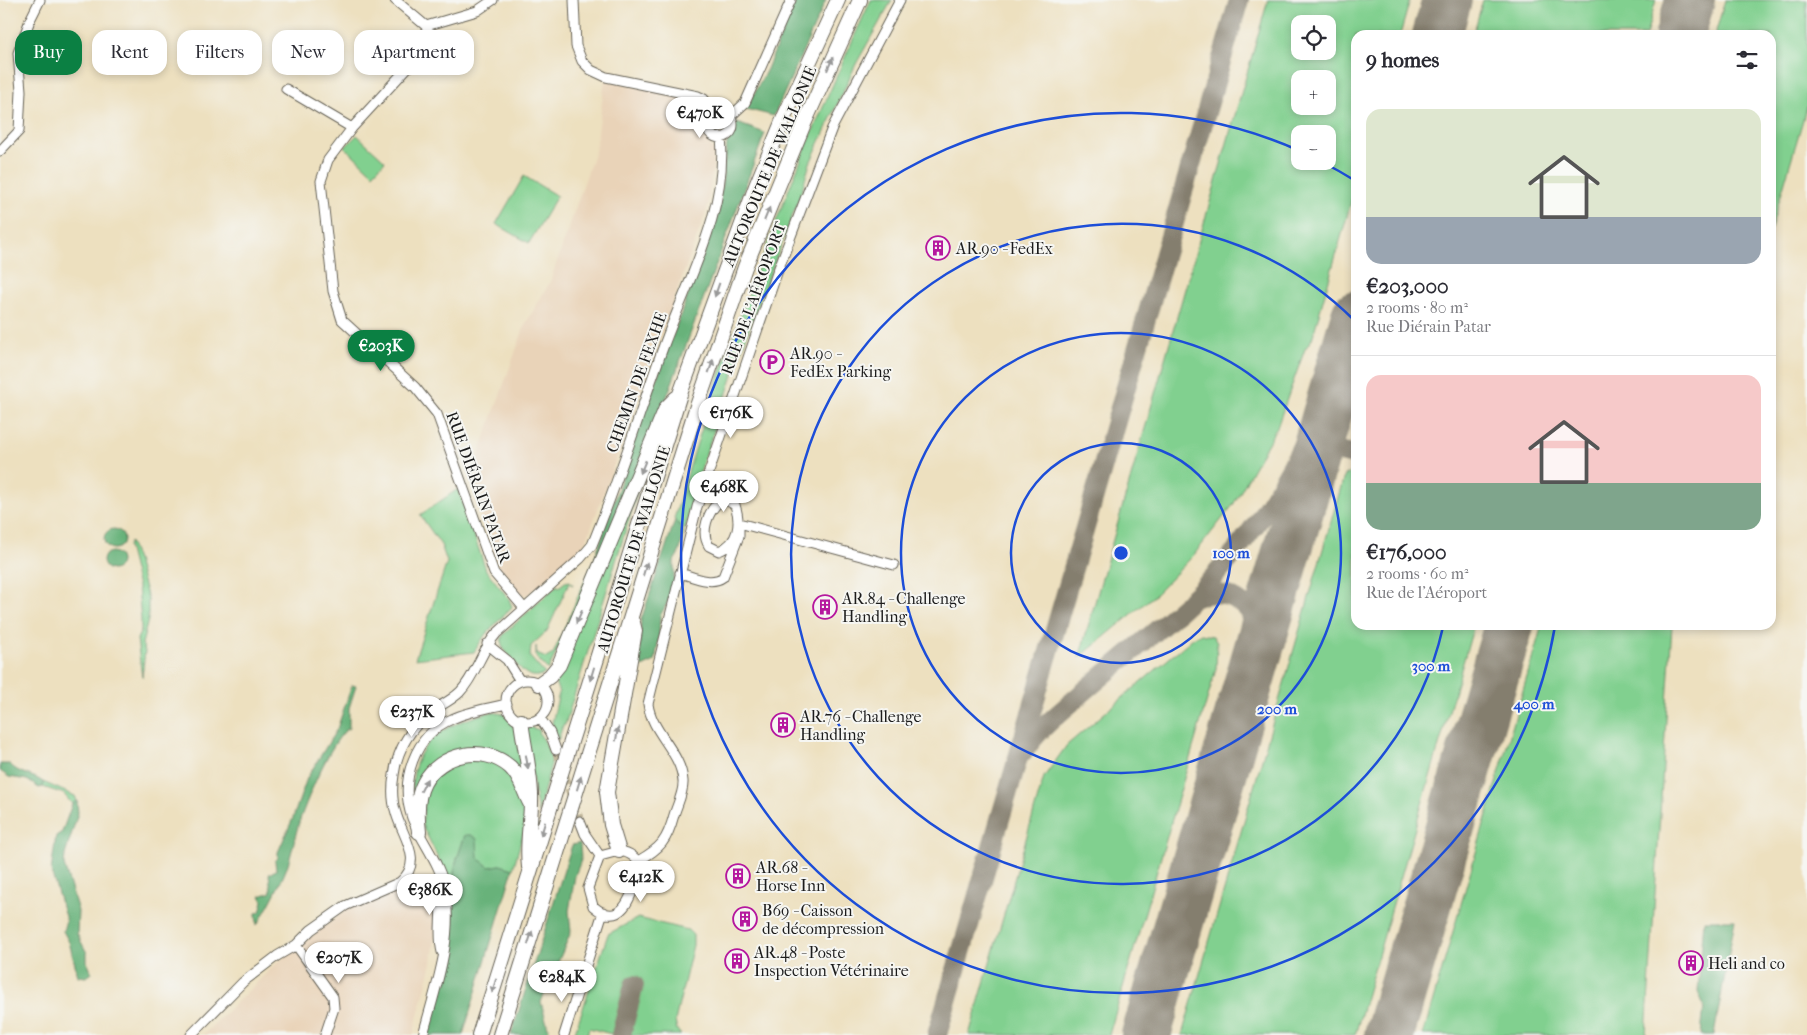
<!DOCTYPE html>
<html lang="en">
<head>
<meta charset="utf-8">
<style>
  :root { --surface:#fff; --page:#f2f2f3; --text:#2b2b33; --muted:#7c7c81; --line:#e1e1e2; --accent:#0b8043 }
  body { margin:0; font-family:"IM FELL French Canon",serif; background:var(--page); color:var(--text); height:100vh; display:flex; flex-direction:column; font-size:19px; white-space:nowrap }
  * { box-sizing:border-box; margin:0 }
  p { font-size:16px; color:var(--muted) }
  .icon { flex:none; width:28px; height:28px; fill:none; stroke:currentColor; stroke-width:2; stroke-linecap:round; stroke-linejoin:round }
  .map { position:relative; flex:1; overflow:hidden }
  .sheet { position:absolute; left:1351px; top:30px; width:425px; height:600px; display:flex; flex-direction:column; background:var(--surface); border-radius:15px; box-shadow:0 2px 8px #0003 }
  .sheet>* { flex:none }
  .hud { position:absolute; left:15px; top:30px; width:475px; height:45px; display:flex; gap:10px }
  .buttons { position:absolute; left:1291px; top:15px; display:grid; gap:10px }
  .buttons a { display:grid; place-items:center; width:45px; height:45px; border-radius:10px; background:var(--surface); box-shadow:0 2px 8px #0003; font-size:25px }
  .price { position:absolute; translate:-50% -42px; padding:0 11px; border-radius:18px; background:#fff; color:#222; font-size:16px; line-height:32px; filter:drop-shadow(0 1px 2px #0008) }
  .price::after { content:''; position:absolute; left:50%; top:30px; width:15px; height:11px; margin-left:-8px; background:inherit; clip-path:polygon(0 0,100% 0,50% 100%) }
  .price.current { background:var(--accent); color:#fff }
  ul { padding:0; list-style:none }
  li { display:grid; align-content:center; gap:10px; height:265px; padding:0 15px }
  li+li { border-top:1px solid var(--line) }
  li span { display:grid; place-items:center; height:155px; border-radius:15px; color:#555 }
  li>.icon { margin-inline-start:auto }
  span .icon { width:90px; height:90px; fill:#fffc; stroke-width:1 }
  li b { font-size:21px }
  h2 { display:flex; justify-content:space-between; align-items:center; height:60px; padding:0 15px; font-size:21px }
  .chip { padding:0 18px; border-radius:15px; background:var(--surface); box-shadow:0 2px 8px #0003; font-size:18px; line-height:45px }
  .chip.current { background:var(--accent); color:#fff }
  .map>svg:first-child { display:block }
</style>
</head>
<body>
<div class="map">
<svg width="1807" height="1035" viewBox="0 0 1807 1035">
  <rect width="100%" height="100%" fill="#f6f6f2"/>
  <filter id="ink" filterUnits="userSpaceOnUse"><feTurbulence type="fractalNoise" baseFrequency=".02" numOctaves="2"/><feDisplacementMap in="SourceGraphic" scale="10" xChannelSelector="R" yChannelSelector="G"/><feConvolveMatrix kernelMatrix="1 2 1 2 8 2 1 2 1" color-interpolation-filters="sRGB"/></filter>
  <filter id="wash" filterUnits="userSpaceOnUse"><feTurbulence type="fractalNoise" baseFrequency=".0096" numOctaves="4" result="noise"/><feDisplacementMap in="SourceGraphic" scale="20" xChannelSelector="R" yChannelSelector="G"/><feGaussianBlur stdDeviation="1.12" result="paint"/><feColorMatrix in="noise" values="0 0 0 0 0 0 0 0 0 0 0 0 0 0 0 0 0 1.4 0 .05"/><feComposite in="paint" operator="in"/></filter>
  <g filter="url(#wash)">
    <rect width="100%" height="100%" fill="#ede0bf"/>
    <path fill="#e9d3b8" d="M605,79L696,99L701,104L704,109L700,120L701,132L715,152L707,209L587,539L574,556L534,591L523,596L500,573L474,500L479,454L525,325L550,282L596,148Z
      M401,885L420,886L433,897L438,912L432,963L413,1035H203L280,960L347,909Z"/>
    <path fill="#81d08f" stroke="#4e7656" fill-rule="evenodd" d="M871,0H892L856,64L810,163L801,193L748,332L703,462L685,530L674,519C726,341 793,168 871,0Z
      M1268,0H1410L1400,35H1356V185L1312,339L1305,349L1277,427L1233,505L1193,556L1156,594L1079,658ZM1300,24H1328V51H1300ZM1300,79H1328V106H1300ZM1300,134H1328V161H1300Z
      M1483,0H1656L1646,35H1473Z
      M1725,0H1807V106L1771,229V35H1715Z
      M357,135L385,161L373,174L345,147Z
      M524,176L557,196L529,243L496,224Z
      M1350,473L1356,475V625H1474L1355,1035H1182L1343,480L1346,474Z
      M640,484L565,725H563L558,741L552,723L559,693L554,679Z
      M458,489L486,570L509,599L512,607L485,635L474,652L415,659L447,562L441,545L420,515Z
      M130,542L137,560L148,599V620L142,644L145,651L142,677L137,639L141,631V620L138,587L128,546Z
      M594,560L599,562L548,670L536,657V646L537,654L546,658L553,654Z
      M570,581L573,585L569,583L547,631L531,646L530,657L545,674C529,681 521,670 512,659C506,651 498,646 503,635L557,585L559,587L565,582Z
      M1542,625H1672L1646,1035H1423Z
      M1201,634L1213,636L1217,643L1216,669L1109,1035H969L1044,777L1067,745L1193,638Z
      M491,712L504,714L515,727L523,776L515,767L454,753L413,803C407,744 441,725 491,712Z
      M524,726L540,730L538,732L544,740L552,761L538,813Z
      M485,758L510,772L524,807V831L513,869L500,865L489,867L478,858L465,835L456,862L451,890L444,870L422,825L427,785L453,762Z
      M43,782L75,796L77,801L72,804L64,794L43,787Z
      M638,918L688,930L693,935V945L675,1021L677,1030L681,1035H615L589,1028L587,1035H574L608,934Z"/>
    <path fill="#68b27a" stroke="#42674b" d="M796,0H826L774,116L746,109L767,69Z
      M737,123L765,133L662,410L599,562L594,560L644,412L718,215L727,143Z
      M675,520L684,532L679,553L674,561V591L660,616L659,637L655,661L642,667L639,658L641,620Z
      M104 539a10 10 0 1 1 20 0a10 10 0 1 1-20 0Z
      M103 561a9 9 0 1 1 18 0a9 9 0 1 1-18 0Z
      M352,685L356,686L349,708V728C332,737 304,806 298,826C293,844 290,864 281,881C274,896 266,911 257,925L256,913L260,912L263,901L260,896L271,892L269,874L276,870L275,861L278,858V852L293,818L307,778L337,729Z
      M0,764H10C18,774 32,774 43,782V787L39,788L27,780L9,777L0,771Z
      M77,801L78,813L65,855L64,865L78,911L77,934L87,953V962L92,973L86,977L78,976L69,942L63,931L66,920L51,871L56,836L62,832L72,804Z
      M465,835H471L477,839L478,858L489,867L500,865L513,869L463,1035H427L446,961L452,918L451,890L456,862Z
      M580,843L581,860L575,876L569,911L571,932L541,1002L550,1035H511L572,845Z
      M1704,920H1735L1714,1035H1701L1704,1006L1698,991Z"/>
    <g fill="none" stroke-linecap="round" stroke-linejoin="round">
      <path stroke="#847e6e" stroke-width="20" d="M1294,464C1312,445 1333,449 1356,456
        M1191,600C1218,584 1253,600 1258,632C1259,641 1256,651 1255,660
        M1024,751C1038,729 1061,712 1080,695C1116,664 1154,634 1189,602C1276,519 1320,420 1356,310
        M621,1035L634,985
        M937,1035L1239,0"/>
      <path stroke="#847e6e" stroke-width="50" d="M1437,35L1447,0
        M1680,35L1690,0
        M1146,1035L1356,315
        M1389,1035L1509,625"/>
    </g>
  </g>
  <g filter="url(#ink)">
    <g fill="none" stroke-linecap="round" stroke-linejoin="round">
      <path stroke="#c3b99e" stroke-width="9" stroke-dasharray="9 4.5" stroke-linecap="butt" d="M556,750L580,821"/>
      <g stroke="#656155" stroke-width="11">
        <path id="minor" d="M395,0L426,26
          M574,0L576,46L582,61L591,70L606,77L698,96L704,99L714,113
          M426,26L429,33L423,51L352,128L328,160L321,181L333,291L342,320L415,387L437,414L494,573L524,608
          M426,26L477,11L493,0
          M286,89L352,128
          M707 125a13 13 0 1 1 26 0a13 13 0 1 1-26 0Z
          M730,117L745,103L791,0
          M0,151L19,131L21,91L18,53L30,20L40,0
          M720,501H728L735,505C741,523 739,543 719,551L709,546C700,532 708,511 720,501Z
          M680,573C692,576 711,586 723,577L739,536V523L894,565
          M487,644L507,660L520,681
          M506 701a21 21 0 1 1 42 0a21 21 0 1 1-42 0Z
          M540,718L550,733L556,750
          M580,821L585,834L600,856
          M619,851C629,852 639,858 640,869C633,891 623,932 593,906L588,888L600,856Z
          M638,861C661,848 667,841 674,815C677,805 684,792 683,781C681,752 652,733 648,704L697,507L777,273L832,128L900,0
          M400,882C460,881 433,918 442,952
          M296,945L333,997L334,1008L325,1035
          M191,1035L243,982L277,956L296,945L311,930L345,906L400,882C425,861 402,836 396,813C392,801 392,787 394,775C397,750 411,726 432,711C441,705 452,700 460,692C476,675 481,651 496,634L580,559L592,545C619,480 640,411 664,345C688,279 728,210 721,137
          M423,1035C435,989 454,939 445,890C441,864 422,843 412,818C399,781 414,735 452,719C469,711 488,708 507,704
          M564,1035L603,912"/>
      </g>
      <g stroke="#656155" stroke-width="16">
        <path id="highway" d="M539,684L550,676L559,665L666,408L676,398
          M521,721C524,745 530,770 531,794C532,818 526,842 529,867
          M419,832C417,816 416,798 424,783C440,753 484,744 510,767C521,777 523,790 530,803
          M619,851L611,825L607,792L635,631L633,623
          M479,1035L680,394L756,186L785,115L838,0
          M500,1035L695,412L745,267L803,126L860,0"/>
      </g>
      <use href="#minor" stroke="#fff" stroke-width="9"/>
      <use href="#highway" stroke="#fff" stroke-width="14"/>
    </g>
    <defs><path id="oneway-solid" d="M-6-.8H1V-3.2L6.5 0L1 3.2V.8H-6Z" transform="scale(1.25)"/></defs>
    <g fill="#999">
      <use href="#oneway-solid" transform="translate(830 64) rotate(-66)"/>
      <use href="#oneway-solid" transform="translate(767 214) rotate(-68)"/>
      <use href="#oneway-solid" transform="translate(717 290) rotate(109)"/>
      <use href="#oneway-solid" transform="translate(711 366) rotate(-71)"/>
      <use href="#oneway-solid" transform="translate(643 467) rotate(112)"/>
      <use href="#oneway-solid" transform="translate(645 569) rotate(-73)"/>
      <use href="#oneway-solid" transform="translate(579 617) rotate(114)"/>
      <use href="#oneway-solid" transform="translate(592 674) rotate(107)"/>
      <use href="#oneway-solid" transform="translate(617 734) rotate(-81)"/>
      <use href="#oneway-solid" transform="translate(527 762) rotate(81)"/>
      <use href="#oneway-solid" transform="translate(579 783) rotate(-73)"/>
      <use href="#oneway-solid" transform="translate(424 785) rotate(-63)"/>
      <use href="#oneway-solid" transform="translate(543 829) rotate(107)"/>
      <use href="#oneway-solid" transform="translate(530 938) rotate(-72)"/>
      <use href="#oneway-solid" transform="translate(494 986) rotate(107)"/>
    </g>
  </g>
  <g fill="none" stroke="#1d4ed8" stroke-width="2.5">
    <circle cx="1121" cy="553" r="110"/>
    <circle cx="1121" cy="553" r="220"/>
    <path d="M1443 627A330 330 0 1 1 1354 320"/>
    <path d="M1555 626A440 440 0 1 1 1300 151M1324 163A440 440 0 0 1 1354 180"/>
  </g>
  <defs>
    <g id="building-ring" transform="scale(1.25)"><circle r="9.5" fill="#f6f6f2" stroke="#b5179e" stroke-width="1.5"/><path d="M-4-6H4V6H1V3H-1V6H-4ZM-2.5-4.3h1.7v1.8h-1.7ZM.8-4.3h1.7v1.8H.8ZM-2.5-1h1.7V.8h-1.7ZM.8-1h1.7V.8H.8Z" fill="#b5179e"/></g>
    <g id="parking-ring" transform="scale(1.25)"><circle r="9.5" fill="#f6f6f2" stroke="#b5179e" stroke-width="1.5"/><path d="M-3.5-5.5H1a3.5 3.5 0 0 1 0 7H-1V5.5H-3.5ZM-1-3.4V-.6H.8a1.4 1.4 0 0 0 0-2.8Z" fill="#b5179e"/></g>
  </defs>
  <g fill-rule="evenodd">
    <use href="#building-ring" x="938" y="248"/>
    <use href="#parking-ring" x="772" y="362"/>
    <use href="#building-ring" x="825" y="607"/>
    <use href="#building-ring" x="783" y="725"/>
    <use href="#building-ring" x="738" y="876"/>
    <use href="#building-ring" x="745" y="919"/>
    <use href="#building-ring" x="737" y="961"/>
    <use href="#building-ring" x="1691" y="963"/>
  </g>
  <g text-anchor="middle" stroke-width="4" stroke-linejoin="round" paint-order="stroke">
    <g font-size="16" fill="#1c1c1c" stroke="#f6f6f2">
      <text transform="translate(769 166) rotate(-67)" y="6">AUTOROUTE DE WALLONIE</text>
      <text transform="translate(753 298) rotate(-70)" y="6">RUE DE L'AÉROPORT</text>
      <text transform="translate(636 382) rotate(-70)" y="6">CHEMIN DE FEXHE</text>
      <text transform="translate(479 487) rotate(70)" y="6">RUE DIÉRAIN PATAR</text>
      <text transform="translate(633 549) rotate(-73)" y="6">AUTOROUTE DE WALLONIE</text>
    </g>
    <g font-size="16" fill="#1c1c1c" stroke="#f6f6f2" text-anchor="start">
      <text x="956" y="254">AR.90 - FedEx</text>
      <text x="790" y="359">AR.90 -<tspan x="790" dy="18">FedEx Parking</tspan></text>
      <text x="842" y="604">AR.84 - Challenge<tspan x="842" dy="18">Handling</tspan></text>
      <text x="800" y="722">AR.76 - Challenge<tspan x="800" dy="18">Handling</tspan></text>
      <text x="756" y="873">AR.68 -<tspan x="756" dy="18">Horse Inn</tspan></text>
      <text x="762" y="916">B69 - Caisson<tspan x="762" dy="18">de décompression</tspan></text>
      <text x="754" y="958">AR.48 - Poste<tspan x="754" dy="18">Inspection Vétérinaire</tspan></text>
      <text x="1708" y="969">Heli and co</text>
    </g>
  </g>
  <circle cx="1121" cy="553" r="8" fill="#1d4ed8" stroke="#f6f6f2" stroke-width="2.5"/>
  <g font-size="15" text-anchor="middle" font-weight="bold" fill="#1d4ed8" stroke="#f6f6f2" stroke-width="4" stroke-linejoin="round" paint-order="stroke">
    <text x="1231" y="558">100 m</text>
    <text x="1431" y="671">300 m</text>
    <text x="1534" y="709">400 m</text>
    <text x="1277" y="714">200 m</text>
  </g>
</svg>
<div class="buttons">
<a><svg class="icon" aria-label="locate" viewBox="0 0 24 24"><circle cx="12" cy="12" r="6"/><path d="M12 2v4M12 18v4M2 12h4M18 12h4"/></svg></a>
<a>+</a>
<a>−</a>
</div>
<b class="price" style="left:700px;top:139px">€470K</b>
<b class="price current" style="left:381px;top:372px">€203K</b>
<b class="price" style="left:731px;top:439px">€176K</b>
<b class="price" style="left:724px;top:513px">€468K</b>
<b class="price" style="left:412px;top:738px">€237K</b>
<b class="price" style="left:641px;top:903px">€412K</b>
<b class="price" style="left:430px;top:916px">€386K</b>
<b class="price" style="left:339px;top:984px">€207K</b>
<b class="price" style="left:562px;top:1003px">€284K</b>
<div class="hud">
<a class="chip current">Buy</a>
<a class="chip">Rent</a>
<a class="chip">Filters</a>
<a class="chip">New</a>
<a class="chip">Apartment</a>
</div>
<section class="sheet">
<h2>9 homes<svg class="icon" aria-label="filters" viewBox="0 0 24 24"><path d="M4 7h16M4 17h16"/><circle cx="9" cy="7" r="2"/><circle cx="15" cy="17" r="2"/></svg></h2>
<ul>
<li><span style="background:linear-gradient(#dfe7d0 70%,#9aa5b1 0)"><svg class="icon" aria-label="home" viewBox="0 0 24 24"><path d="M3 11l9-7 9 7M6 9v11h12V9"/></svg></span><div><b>€203,000</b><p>2 rooms · 80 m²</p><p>Rue Diérain Patar</p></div></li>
<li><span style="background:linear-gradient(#f6c9c9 70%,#7fa58c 0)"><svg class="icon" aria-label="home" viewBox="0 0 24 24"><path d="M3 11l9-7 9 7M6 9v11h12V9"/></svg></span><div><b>€176,000</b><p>2 rooms · 60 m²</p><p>Rue de l'Aéroport</p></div></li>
</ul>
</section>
</div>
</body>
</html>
